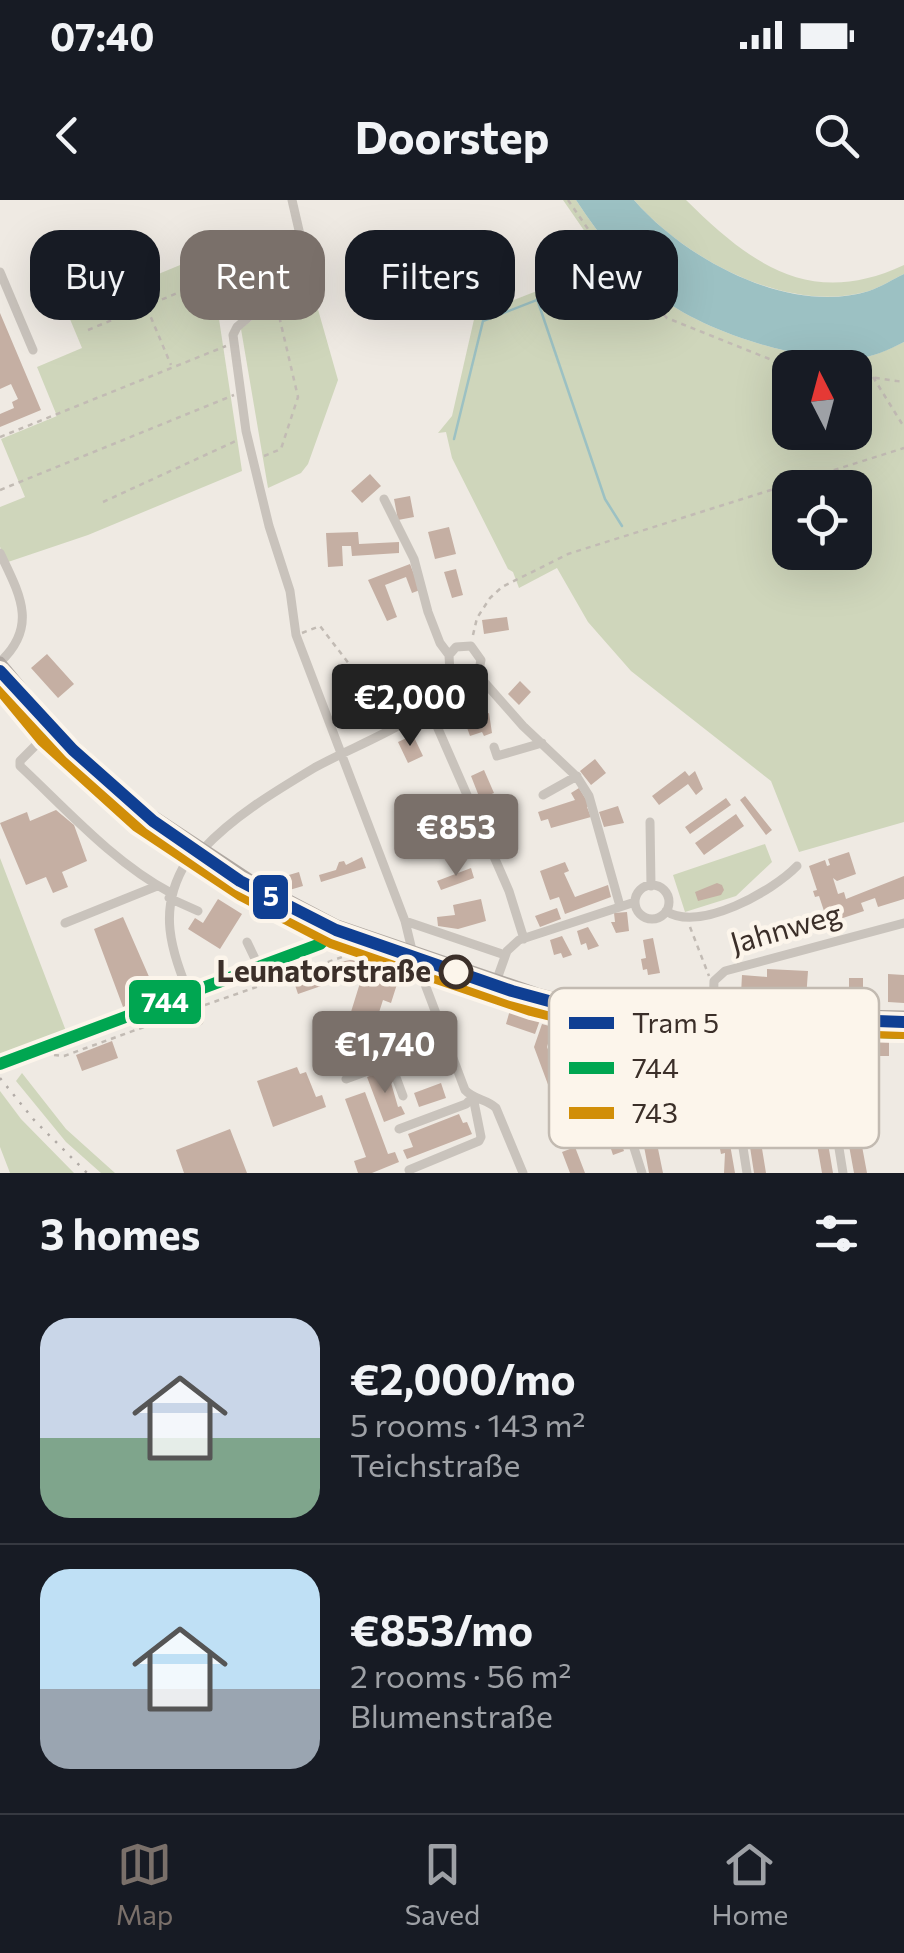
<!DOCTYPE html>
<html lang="en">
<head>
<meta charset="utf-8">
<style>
  :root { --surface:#171b24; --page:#242831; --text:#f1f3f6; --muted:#9ea1a6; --line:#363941; --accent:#7a706a }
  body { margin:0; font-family:Commissioner,sans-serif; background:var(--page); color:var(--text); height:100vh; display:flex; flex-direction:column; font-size:38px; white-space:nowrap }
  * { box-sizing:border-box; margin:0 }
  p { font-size:32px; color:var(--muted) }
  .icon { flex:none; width:55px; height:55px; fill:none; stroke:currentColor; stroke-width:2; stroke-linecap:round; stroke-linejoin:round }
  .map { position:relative; height:973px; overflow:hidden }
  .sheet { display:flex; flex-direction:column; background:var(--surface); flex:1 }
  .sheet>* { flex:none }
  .top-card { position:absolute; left:30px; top:30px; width:845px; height:90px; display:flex; gap:20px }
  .needle { width:65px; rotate:354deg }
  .controls { position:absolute; left:772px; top:150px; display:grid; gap:20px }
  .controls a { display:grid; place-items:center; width:100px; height:100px; border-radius:20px; background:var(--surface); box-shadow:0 10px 40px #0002; font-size:50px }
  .price { position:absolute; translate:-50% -85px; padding:0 22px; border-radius:10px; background:var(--accent); color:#fff; font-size:32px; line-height:65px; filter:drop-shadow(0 2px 5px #0008) }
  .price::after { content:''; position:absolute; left:50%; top:60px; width:30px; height:22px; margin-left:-15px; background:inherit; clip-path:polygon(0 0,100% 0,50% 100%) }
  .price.on { background:#222; color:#fff }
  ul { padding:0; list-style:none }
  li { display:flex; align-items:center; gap:30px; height:250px; padding:0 40px }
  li+li { border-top:2px solid var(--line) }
  li span { display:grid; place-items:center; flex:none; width:280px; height:200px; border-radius:30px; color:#555 }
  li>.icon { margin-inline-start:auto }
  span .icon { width:120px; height:120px; fill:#fffc; stroke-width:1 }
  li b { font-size:42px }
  h2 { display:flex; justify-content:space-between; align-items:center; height:120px; padding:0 40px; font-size:42px }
  .pill { padding:0 35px; border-radius:30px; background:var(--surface); box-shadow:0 10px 40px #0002; font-size:35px; line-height:90px }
  .pill.on { background:var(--accent); color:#fff }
  .status { display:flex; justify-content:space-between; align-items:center; height:70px; padding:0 50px; background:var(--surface); direction:ltr }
  .status svg { height:28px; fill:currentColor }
  header { display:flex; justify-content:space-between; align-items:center; height:130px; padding:0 40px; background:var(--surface); font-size:45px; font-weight:700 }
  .tabs { display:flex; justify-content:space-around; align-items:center; height:140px; border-top:2px solid var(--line); background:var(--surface); font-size:28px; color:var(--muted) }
  .tabs a { display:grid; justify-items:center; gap:5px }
  .tabs .on { color:var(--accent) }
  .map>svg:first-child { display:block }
</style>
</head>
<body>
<div class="status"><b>07:40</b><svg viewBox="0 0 49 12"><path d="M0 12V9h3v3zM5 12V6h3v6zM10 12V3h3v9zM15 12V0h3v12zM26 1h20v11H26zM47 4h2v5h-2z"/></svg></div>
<header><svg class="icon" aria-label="back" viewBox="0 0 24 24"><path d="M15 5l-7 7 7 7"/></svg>Doorstep<svg class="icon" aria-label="search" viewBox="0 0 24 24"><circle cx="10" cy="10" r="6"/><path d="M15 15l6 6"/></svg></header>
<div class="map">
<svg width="904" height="973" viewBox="0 0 904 973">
  <rect width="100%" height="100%" fill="#efeae3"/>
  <path fill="#cfd6bb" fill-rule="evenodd" d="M563,0H576C598,34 625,68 656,94C699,130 797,161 853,159C871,158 887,150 904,142V622L799,652L771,581L631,471L588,422L557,368L519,388L513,372L508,369L452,258L446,232L438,233L452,216L475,115L601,66V55ZM790,168H855V232H790ZM790,288H855V352H790Z
    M634,0H686C751,64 810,109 904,65V74C893,79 881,87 869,91C789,115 686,60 634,0Z
    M209,53L242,271L88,335L8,362L0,347V307L25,297L1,239L57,216L37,167L82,148L67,112Z
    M308,74L338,180L308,264L301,273L268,288L241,129Z
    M765,644L772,662L736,696L685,712L673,675Z
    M0,658L66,831L62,835L0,858Z
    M22,873L66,929L115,973H101L66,942L16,881Z
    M0,891L21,919L74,973H10L0,947Z"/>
  <path fill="#9cc1c3" d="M576,0H634C685,59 789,116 869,91C881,87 893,79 904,74V142C888,150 871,158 853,159C797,161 699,130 656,94C625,68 598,34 576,0Z"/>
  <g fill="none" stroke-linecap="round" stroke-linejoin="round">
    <path stroke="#9cc1c3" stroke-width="2.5" d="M537,99L605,299L622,326
      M454,239L483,121L629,64"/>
  </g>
  <path fill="#c5afa3" d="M0,113L41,210L0,227V214L14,208L12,202L18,199L11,184L0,189Z
    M370,274L381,286L362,303L351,291Z
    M410,296L414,317L398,320L394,299Z
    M449,327L456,354L435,359L428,332Z
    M358,332L359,344L399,342V353L352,356L351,346H342L343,366L328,367L326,333Z
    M410,364L420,390L412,393L406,377L385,385L397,417L387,421L368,380Z
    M456,369L463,395L452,398L444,372Z
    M507,417L509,430L484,434L482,420Z
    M47,454L74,484L58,498L31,468Z
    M347,469L355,486L340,492L333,476Z
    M520,481L531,492L519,505L508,494Z
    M489,513L492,533L484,536L482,532L470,536L465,522Z
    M413,535L423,556L408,563L398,542Z
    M595,559L606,573L591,585L580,571Z
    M484,570L494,593L480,599L471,576Z
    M685,571L689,576L695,571L703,589L696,595L688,584L659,605L652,596Z
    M579,588L590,606L587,607L591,617L551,628L548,619L541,621L538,612L575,600L571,593Z
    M745,596L772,630L766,635L740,600Z
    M726,598L731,605L690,634L685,627Z
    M508,603L514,622L492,629L486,610Z
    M618,606L624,623L604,627L599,612Z
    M56,610L74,625L87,661L62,672L68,687L53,693L46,677L26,685L0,623L27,612L30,621Z
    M736,614L744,626L704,655L695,643Z
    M849,652L856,674L837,681L833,678L838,694L844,692L846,699L904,676V699L878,707L875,698L861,703L864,711L828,723L819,696L815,697L813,691L817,690L809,666L825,660L827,666L830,665L828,659Z
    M362,657L366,668L321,682L319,675L336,670L339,662L344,661L346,665Z
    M565,662L569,671L564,673L575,697L608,685L611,697L565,714L559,697L550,700L540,671Z
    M471,668L474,678L441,690L437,681Z
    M299,672L303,686L286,691L282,677Z
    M717,683L722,685L724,690L721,695L698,701L695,692Z
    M218,699L242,714L220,749L188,729L195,718L203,723Z
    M481,699L486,721L458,729L438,726L437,717L455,715L453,705Z
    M557,708L561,719L540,727L535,716Z
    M627,712L629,731L616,733L611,722H615L614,713Z
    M123,717L157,795L123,807L94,729Z
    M588,727L599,746L588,750L586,743L581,745L577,731Z
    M562,736L572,755L563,758L561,753L554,755L550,740Z
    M653,738L660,773L648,775L647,769L643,770L641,759L646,758L643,740Z
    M350,760L362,761L357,778L345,779L340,762Z
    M767,769L808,771L806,799L741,794L742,775L767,777Z
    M364,770L398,781L391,803L383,800L373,831L378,845L363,851L367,863L360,866L346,828Z
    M319,771L324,785L298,794L293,779Z
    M888,774L904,775V803L888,802Z
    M849,778H863V795H849Z
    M510,810L540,820L535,834L506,824Z
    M333,822L342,852L329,855L321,825Z
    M542,824L553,827L547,847L569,901L556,906L534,847Z
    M112,841L118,858L82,871L76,855Z
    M870,842H889V856H870Z
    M297,867L300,874L306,872L316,897L322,895L326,907L273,927L257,881Z
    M387,869L398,907L401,906L405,914L384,922L367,877Z
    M816,873L820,896L833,973H822L815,933L805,874Z
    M867,874L868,884L851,887L867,973H854L837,880Z
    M441,883L446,898L419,907L414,893Z
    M365,892L388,954L395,952L399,962L372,973H358L354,961L366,957L345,899Z
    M605,895L624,951L613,955L594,898Z
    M755,906L757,918L766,973H754L744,908Z
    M459,914L463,923L467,922L472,934L407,959L403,950L413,947L408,934Z
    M727,927L735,973H724L725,953L721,954L717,934Z
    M230,929L247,973H184L176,950Z
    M656,939L663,973H649L643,941Z
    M575,947L585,973H570L562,952Z"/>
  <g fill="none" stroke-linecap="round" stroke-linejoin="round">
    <path stroke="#c2bbb4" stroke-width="2.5" stroke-dasharray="5 5" stroke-linecap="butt" d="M568,0L608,58L667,118L792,168
      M147,108L171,165
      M88,130L209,80
      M855,175L904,182
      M873,177L904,227
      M0,237L226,146
      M264,256L281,249L298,197L277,107
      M0,290L234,195
      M103,302L238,240
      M302,433L320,426L353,469L397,515
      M473,435L477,418L490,398L502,387L568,354L904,248
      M690,727L709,776
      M205,805L348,755
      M54,855L64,856L188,811"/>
    <path stroke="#c9c3bc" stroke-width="9" d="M292,0L307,65L301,73L237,127L233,135L246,231L269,326L290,391L296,435L405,721L412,750L465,890C474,900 487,899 496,908L523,973
      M0,72L33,150
      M384,299L414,359L428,412L440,443L449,455L450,473L455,478
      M0,353C19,393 39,426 0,462
      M449,455L456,447L471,446L481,460L478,475
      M478,475L523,526L577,577L589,596L620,706
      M429,508L509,691L524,739
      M44,537L20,561V566C67,610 113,662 171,693
      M494,547L497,556L542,543
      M543,595L577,576
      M650,622L651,686
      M202,650C234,616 274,592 314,568C356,544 431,520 455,478
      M187,661C151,718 178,763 199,821
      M635 702a17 17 0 1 1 34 0a17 17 0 1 1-34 0Z
      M169,698L198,711
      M666,711C699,733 773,691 797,666
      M405,721L505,755
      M65,723L157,686
      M247,742L259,767
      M497,779L507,751L519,740L635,702
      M713,812L714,781L725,771L904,723
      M605,822L610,872L642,973
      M724,827L747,973
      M829,829L827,874L843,973
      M390,861L403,896
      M0,864L320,744L337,725
      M346,879L448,841
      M399,929L466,904L473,897L481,937L479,941L409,970"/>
    <path stroke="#aea7a1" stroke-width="11" d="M0,462L54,527L148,612L251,680L337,725L537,793L583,805L713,812L904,816
      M0,487C132,643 268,725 462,786C501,798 539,813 579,820L904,833"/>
    <path stroke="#b1aba6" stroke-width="2.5" stroke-dasharray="2.5 8" stroke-linecap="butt" d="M0,878L34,920L87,973"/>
    <g stroke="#fcf5eb" stroke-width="20">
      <path id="bus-1" d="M0,487L50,542L101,591L153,634L208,672L265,706L392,762L520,805L579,820L904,833
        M0,864L320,744L327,737"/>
    </g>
    <g stroke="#fcf5eb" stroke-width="20">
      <path id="bus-2" d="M0,489L42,540L137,626L241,695L331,742L531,810L580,822L713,829L904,833"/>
    </g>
    <use href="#bus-1" stroke="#00a651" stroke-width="12"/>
    <use href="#bus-2" stroke="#d18e08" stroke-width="12"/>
    <g stroke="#fcf5eb" stroke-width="20">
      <path id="tram-1" d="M0,471L73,550L153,621L240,681L336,730L512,791L582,810L904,822"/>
    </g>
    <use href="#tram-1" stroke="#0f3f93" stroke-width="12"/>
  </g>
  <circle fill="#fcf5eb" stroke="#3b2f29" stroke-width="5" cx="456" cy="772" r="15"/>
  <g text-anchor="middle" stroke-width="9" stroke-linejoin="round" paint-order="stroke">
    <g font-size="30" fill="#3b2f29" stroke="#fcf5eb">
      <text transform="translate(786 729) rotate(-16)" y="10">Jahnweg</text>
    </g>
    <g font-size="30" font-weight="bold" fill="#3b2f29" stroke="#fcf5eb" text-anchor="end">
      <text x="431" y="782">Leunatorstraße</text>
    </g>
  </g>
  <rect x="549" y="788" width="330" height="160" rx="15" fill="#fcf5eb" stroke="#c2bab1" stroke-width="2.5"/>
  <rect x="569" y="817" width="45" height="12" fill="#0f3f93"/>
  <rect x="569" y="862" width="45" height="12" fill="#00a651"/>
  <rect x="569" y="907" width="45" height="12" fill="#d18e08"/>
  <g font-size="28" fill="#3b2f29">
    <text x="632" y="833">Tram 5</text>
    <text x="632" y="878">744</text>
    <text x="632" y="923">743</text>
  </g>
  <g stroke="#fcf5eb" stroke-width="4">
    <rect x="251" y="673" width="39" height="48" rx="10" fill="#0f3f93"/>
    <rect x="127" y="778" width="76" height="48" rx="10" fill="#00a651"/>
  </g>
  <g font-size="28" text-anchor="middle" font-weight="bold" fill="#fff">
    <text x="271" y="706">5</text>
    <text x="165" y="812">744</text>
  </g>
</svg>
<div class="controls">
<a><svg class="needle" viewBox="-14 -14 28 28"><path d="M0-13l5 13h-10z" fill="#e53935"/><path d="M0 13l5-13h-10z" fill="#9ea1a6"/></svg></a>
<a><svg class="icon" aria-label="locate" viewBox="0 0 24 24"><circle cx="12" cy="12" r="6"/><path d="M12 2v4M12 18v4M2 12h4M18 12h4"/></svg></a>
</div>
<b class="price on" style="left:410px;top:549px">€2,000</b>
<b class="price" style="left:456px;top:679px">€853</b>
<b class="price" style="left:385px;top:896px">€1,740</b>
<div class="top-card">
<a class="pill">Buy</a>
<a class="pill on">Rent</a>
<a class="pill">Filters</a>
<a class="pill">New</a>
</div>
</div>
<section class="sheet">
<h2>3 homes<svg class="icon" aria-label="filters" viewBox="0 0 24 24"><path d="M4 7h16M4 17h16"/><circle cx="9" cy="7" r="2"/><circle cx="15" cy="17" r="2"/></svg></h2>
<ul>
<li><span style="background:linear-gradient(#c9d6e8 60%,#7fa58c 0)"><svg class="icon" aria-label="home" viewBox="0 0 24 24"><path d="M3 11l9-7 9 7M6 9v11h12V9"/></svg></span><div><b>€2,000/mo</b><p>5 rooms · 143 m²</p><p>Teichstraße</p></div></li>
<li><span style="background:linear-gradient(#bfe0f5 60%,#9aa5b1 0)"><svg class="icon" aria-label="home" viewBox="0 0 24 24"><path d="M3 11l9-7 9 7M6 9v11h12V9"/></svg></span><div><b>€853/mo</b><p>2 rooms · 56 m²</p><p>Blumenstraße</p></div></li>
</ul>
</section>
<nav class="tabs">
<a class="on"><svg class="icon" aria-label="map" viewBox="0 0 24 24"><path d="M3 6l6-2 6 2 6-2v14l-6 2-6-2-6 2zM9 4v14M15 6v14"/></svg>Map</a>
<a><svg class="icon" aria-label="saved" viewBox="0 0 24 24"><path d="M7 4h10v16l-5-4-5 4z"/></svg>Saved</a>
<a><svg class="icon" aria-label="home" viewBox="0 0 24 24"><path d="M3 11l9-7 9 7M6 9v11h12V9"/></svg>Home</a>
</nav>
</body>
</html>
